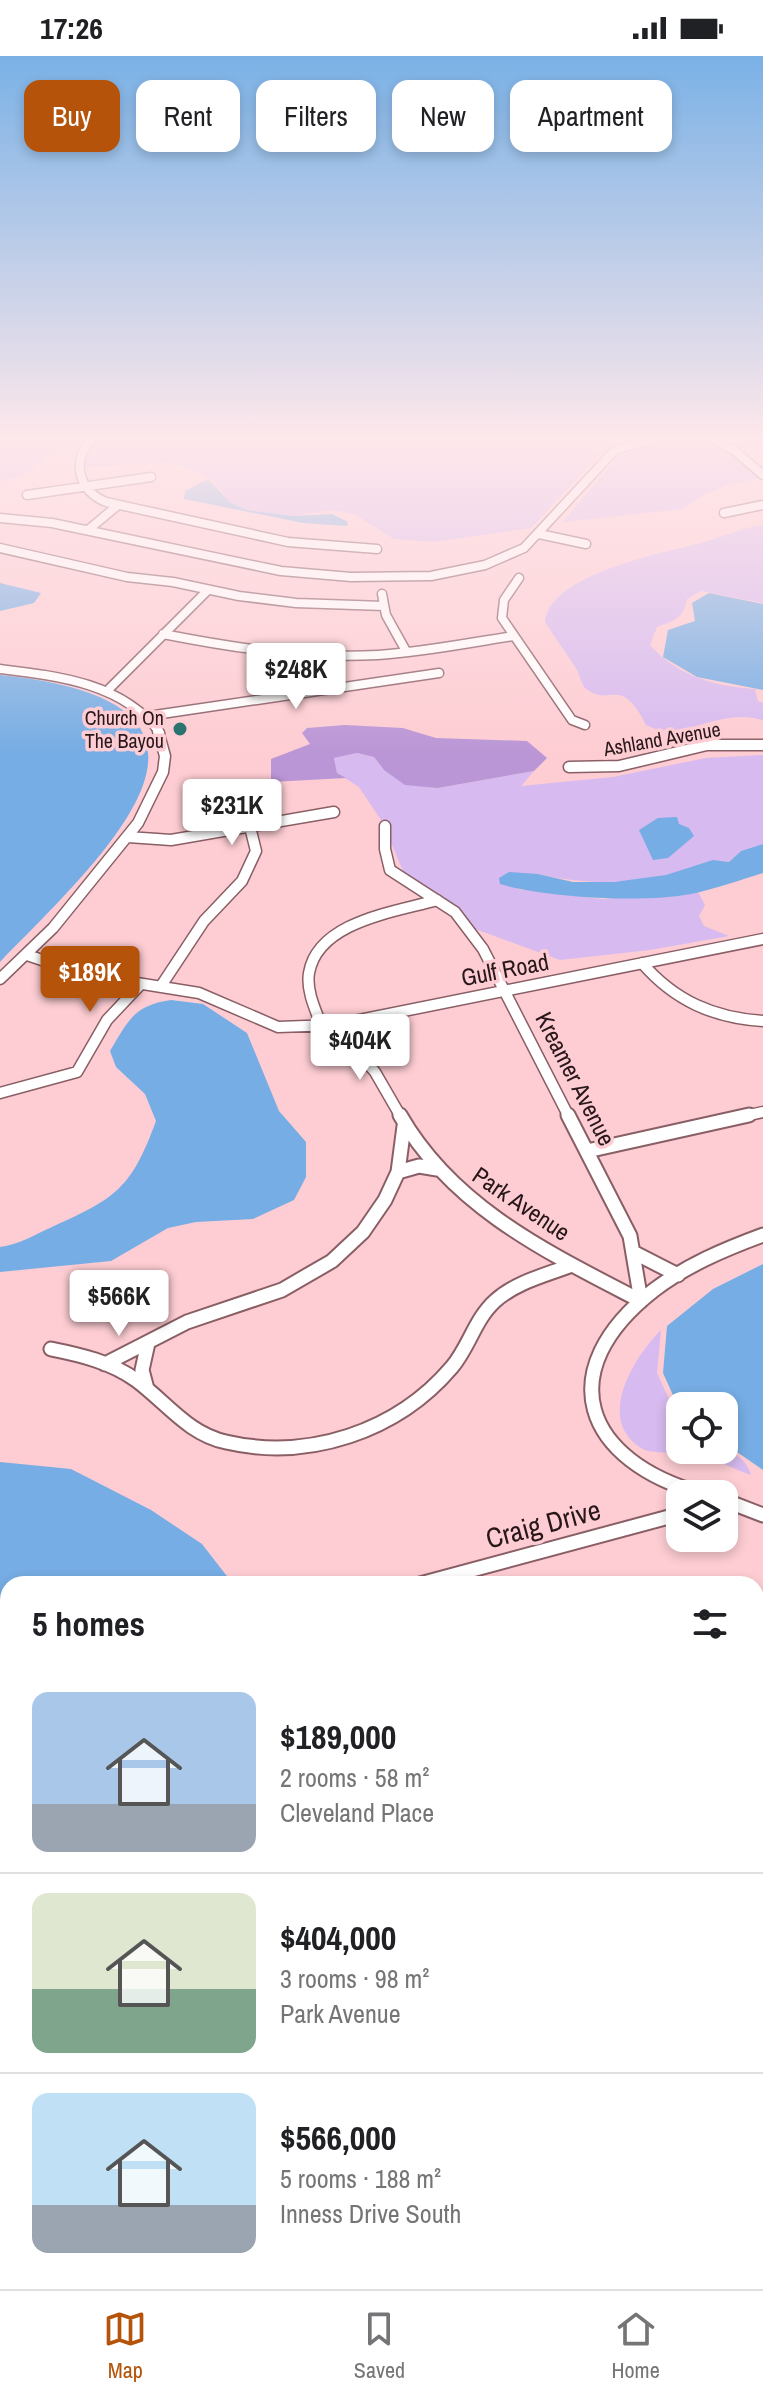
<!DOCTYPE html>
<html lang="en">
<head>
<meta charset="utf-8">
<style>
  :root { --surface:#fff; --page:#f6f6f6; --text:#202124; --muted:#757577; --line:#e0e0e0; --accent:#b45309 }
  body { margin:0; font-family:"Archivo Narrow",sans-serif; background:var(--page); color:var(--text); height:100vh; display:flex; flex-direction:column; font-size:30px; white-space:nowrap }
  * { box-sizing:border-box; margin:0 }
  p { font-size:26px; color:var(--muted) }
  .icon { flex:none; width:44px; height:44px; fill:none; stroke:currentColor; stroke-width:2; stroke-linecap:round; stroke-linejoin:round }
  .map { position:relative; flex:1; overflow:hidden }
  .side { position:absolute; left:0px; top:1520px; width:764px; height:714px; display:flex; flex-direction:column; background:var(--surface); border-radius:24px 24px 0 0; box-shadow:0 4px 12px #0003 }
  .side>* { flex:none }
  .hud { position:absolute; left:24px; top:24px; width:716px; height:72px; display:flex; gap:16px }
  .fabs { position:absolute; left:666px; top:1336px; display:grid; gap:16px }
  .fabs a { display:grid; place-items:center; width:72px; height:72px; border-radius:16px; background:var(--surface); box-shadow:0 4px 12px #0003; font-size:40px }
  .price { position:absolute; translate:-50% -68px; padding:0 18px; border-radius:8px; background:#fff; color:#222; font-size:26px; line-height:52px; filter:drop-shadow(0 2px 4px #0008) }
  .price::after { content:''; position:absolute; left:50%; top:48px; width:24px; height:18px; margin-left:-12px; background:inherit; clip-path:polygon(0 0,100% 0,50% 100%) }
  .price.current { background:var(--accent); color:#fff }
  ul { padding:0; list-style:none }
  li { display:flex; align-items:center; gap:24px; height:200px; padding:0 32px }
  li+li { border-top:2px solid var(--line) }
  li span { display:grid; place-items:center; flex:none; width:224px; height:160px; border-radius:16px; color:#555 }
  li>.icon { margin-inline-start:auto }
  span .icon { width:96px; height:96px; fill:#fffc; stroke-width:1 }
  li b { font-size:34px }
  h2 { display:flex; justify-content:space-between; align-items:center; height:96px; padding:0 32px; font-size:34px }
  .tag { padding:0 28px; border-radius:16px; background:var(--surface); box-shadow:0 4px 12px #0003; font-size:28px; line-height:72px }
  .tag.current { background:var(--accent); color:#fff }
  .status { display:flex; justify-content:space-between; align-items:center; height:56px; padding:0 40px; background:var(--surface); direction:ltr }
  .status svg { height:22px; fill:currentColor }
  .tabs { display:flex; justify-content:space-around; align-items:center; height:112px; border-top:2px solid var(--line); background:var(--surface); font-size:22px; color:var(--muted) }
  .tabs a { display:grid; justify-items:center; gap:4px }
  .tabs .current { color:var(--accent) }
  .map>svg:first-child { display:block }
</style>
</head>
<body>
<div class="status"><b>17:26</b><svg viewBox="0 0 49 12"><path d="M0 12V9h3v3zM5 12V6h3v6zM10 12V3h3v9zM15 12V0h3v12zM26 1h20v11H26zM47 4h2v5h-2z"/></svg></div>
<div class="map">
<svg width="763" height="2233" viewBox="0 0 763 2233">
  <rect width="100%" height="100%" fill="#fdcdd3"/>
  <path fill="#d7baef" d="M0,384H77L48,399L30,416L0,426Z
    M95,384H576L601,397L531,472L433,486L394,483L354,458L333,454L293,460L247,454L231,447L212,424L200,417L170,406L86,411L83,401Z
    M693,384C723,384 740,403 763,422L727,429L703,439L683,453L563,466L619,400L649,388Z
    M763,469V547L701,535L687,543C684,562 674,565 657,571L650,589C678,620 713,630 755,633L758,645L763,647V664C733,655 706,668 677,676L671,672L660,675L646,669C620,617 610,653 585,632C581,627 580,620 577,614C567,598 555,582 545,566C550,517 665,497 704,486C724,480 742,472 763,469Z
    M357,697L374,701L384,714L438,732L534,715L521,730L613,721L706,702L763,699V788L741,795L729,806C708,803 690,814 669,819C625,829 581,828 538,818L517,833L603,843L698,836L705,849L699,860L704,870L729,880L650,894L560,904L475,873L464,859L405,820L389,782L390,767H383L359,731L337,717L334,702Z
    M661,1274L657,1317L673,1352L680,1356V1394C706,1394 741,1387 751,1419C736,1414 720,1405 705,1401C692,1397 651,1397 645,1394C593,1367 633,1302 661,1274Z"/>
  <path fill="#ba96d6" d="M345,669L403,672L436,682L527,685L547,702L534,715L438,732L405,729L384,714L374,701L357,697L334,702L337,717L346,722L271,726V703L310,688L302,677L307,672Z"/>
  <path fill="#76ade4" d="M208,423L231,447L247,454L293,460L332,458L348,466L347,470L303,467L184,443L185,435Z
    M0,527L41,537L34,547L0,555Z
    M709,537L763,548V634L697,621L663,601L668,574L695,565L692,547Z
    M0,619C274,646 104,799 0,906Z
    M677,761L679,768L689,772L694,780L668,802L653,804L639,774L658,762Z
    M763,788V817C740,824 715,833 691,838C643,847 547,842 500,828L499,822L509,816L538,818L573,826H614L666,819L713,804L729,806L741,795Z
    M171,944L203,948L247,977L279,1055L306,1086V1121L294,1144L253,1163L196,1166L168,1172L111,1205L0,1216V1191C18,1189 36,1178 52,1171C116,1142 131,1133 156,1065L145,1038L116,1011L110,995C128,965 134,949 171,944Z
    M763,1208V1414L724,1387V1350H678L663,1317L667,1270L713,1233Z
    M0,1406L71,1413L151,1454L202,1488L233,1528H8V1642L0,1637Z
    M8,1734V2226H284V2233H0V1753Z"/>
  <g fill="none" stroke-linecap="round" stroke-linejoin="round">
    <g stroke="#895f65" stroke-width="11">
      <path id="minor-far3" d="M91,384C71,406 79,435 106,446L288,486L377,493
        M714,384L734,394L763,419
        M27,439L151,421
        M724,457L763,449
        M0,462L52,467L281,515L351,521L431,520L485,509L524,492L615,394L650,384
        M88,474L117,450
        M539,478L586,488
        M0,492L127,521L173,526L239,540L296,547L384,550
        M519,522L504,544L502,562L572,664L585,669
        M382,538L386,559L406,595
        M163,578C234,592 306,603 378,599C423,596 468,587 513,580
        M0,613C58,620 123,627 160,677
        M107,635L208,534
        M148,660L439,617"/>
    </g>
    <g stroke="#895f65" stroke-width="13">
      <path id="minor-far2" d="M569,711L619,710L707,689H763
        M385,770V793L390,814L455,856L483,893L569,1061
        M128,781L171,784L334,756
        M27,899L87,919L199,937L278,971L334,969L763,883
        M642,907C675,945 714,962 763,965
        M0,923L53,872L138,767L163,716L165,700L158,675
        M161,930L204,865L242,825L256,795L250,771
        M334,969L375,1016L401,1061
        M322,971C316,955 306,935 309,917C318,865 396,856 437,844
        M0,1037L77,1016L107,964L140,929
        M740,1061L763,1056"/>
    </g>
    <g stroke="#895f65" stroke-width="17">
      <path id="minor-far1" d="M400,1059C453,1152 549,1197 641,1245
        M568,1059L630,1180L641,1245
        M587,1095L749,1059
        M398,1116L419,1110L437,1113
        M635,1197L678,1219
        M51,1293C81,1299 111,1306 136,1324C166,1346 188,1378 226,1386C308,1405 397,1376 452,1311C469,1291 475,1263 495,1245C516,1226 546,1219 572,1209
        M105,1308L187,1266L282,1234L332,1205L363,1176L385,1144L398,1116L404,1070
        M147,1333L142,1314L148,1287
        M703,1438C583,1405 550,1315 654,1234C687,1209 725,1193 763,1179
        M724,1444L763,1459
        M420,1528L680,1458"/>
    </g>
    <g stroke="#895f65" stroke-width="22">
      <path id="minor" d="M756,1829L763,1826
        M0,2029L8,2027
        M756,2107L763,2105
        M398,2226L402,2233
        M750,2226L753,2233
        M435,2233L439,2226"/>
    </g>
    <use href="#minor-far3" stroke="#fff" stroke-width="8"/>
    <use href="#minor-far2" stroke="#fff" stroke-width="10"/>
    <use href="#minor-far1" stroke="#fff" stroke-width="13"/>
    <use href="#minor" stroke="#fff" stroke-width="18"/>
  </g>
  <linearGradient id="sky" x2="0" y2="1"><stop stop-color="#7ab1e6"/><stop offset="0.55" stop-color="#fee8eb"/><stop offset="1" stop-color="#fee8eb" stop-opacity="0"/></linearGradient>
  <rect width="763" height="697" fill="url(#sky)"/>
  <circle fill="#2a736e" stroke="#fdcdd3" stroke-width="3" cx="180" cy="673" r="8"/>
  <g text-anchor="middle" stroke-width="7" stroke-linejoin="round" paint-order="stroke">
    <g font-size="20" fill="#28171a" stroke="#fdcdd3" text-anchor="end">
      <text x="164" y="669">Church On<tspan x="164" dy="23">The Bayou</tspan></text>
    </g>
    <g font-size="20" fill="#28171a" stroke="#fdcdd3">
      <text transform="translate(662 683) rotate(-10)" y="7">Ashland Avenue</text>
    </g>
    <g font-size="24" fill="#28171a" stroke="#fdcdd3">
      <text transform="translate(505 914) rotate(-11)" y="8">Gulf Road</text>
      <text transform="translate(575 1023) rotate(63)" y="8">Kreamer Avenue</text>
      <text transform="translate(521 1148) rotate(34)" y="8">Park Avenue</text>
    </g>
    <g font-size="28" fill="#28171a" stroke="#fdcdd3">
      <text transform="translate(543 1468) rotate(-15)" y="10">Craig Drive</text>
    </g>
  </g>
</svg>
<div class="fabs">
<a><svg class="icon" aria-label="locate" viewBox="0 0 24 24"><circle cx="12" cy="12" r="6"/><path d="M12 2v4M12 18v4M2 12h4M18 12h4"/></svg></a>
<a><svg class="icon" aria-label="layers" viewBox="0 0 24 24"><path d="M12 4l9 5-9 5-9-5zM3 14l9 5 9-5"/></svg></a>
</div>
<b class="price" style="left:296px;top:655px">$248K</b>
<b class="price" style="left:232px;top:791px">$231K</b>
<b class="price current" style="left:90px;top:958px">$189K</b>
<b class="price" style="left:360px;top:1026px">$404K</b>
<b class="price" style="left:119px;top:1282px">$566K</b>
<div class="hud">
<a class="tag current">Buy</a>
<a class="tag">Rent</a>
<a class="tag">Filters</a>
<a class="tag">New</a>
<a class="tag">Apartment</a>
</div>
<section class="side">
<h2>5 homes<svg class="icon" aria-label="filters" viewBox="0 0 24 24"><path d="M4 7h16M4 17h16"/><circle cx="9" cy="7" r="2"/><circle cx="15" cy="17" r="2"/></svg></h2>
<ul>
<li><span style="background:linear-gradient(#a9c7e8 70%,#9aa5b1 0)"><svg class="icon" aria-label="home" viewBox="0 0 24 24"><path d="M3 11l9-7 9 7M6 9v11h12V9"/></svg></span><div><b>$189,000</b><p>2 rooms · 58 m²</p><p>Cleveland Place</p></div></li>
<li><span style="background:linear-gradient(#dfe7d0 60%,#7fa58c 0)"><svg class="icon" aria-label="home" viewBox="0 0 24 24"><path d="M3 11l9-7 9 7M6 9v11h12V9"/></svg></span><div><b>$404,000</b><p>3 rooms · 98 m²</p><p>Park Avenue</p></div></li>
<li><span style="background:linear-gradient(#bfe0f5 70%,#9aa5b1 0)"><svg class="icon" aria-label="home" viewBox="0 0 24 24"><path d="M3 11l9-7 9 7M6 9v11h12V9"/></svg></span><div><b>$566,000</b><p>5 rooms · 188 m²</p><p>Inness Drive South</p></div></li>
</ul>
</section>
</div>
<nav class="tabs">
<a class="current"><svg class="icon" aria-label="map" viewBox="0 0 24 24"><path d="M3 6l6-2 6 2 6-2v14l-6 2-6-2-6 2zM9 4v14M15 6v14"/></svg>Map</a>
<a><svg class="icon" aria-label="saved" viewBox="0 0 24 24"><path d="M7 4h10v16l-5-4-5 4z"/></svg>Saved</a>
<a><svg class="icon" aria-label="home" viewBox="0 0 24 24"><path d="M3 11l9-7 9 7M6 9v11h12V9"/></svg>Home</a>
</nav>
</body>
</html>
